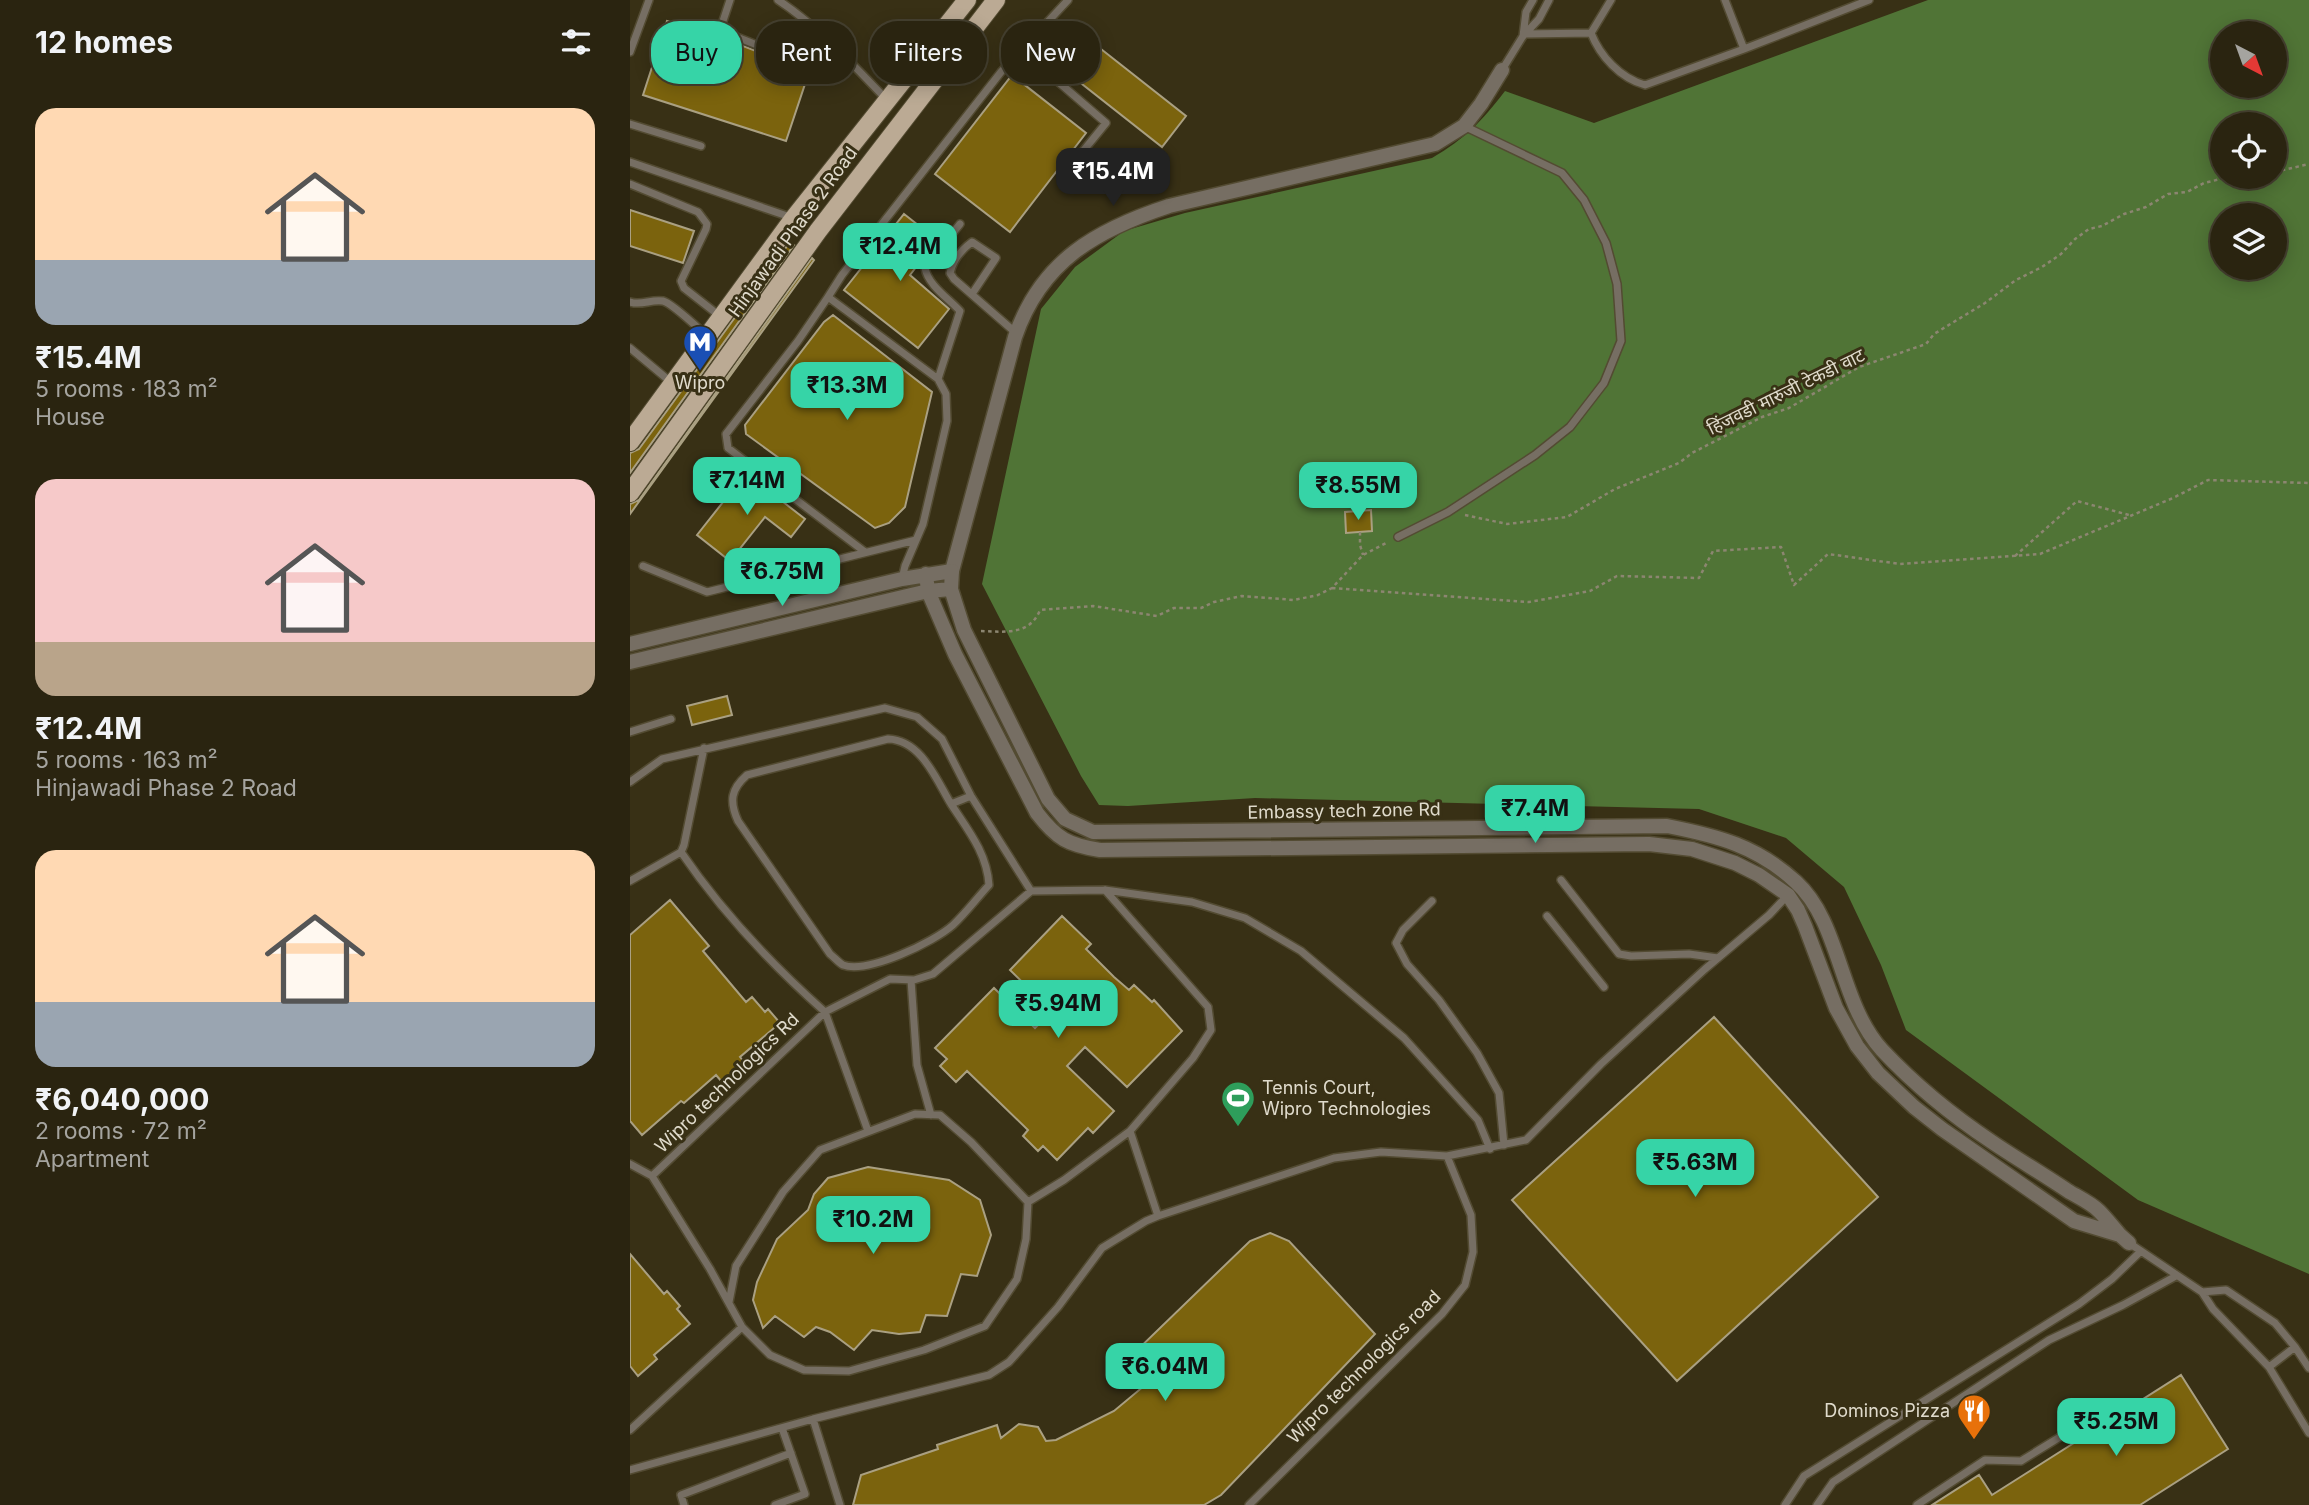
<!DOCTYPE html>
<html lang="en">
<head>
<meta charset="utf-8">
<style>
  :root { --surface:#2a2410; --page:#36301e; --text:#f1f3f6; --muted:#a5a49f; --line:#464130; --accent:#36d4a7 }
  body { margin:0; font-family:Inter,"Noto Sans Devanagari",sans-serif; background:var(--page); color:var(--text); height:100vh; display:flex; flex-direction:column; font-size:26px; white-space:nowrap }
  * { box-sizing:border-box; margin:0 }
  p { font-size:23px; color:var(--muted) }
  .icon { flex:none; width:38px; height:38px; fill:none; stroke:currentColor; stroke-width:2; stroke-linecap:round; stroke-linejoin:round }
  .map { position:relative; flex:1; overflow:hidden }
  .drawer { display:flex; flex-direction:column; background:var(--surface); width:630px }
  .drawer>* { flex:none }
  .top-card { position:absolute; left:21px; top:21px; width:665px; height:63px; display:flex; gap:14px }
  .needle { width:46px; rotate:139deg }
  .buttons { position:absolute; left:1580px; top:21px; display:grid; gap:14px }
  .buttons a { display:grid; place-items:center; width:77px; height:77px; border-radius:50%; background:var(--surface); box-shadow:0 4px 18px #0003,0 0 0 2px var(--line); font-size:35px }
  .price { position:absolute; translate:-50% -60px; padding:0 16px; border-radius:14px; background:var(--accent); color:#111; font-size:23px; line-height:46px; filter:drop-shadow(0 2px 4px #0008) }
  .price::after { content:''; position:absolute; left:50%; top:42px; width:21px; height:16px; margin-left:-10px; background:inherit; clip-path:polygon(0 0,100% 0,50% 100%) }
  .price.selected { background:#222; color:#fff }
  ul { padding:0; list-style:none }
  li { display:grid; align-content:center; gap:14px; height:371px; padding:0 35px }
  li span { display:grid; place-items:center; height:217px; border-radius:21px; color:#555 }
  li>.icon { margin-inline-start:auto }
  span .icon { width:126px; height:126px; fill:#fffc; stroke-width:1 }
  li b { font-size:30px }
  h2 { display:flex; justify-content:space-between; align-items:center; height:84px; padding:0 35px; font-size:30px }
  .pill { padding:0 24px; border-radius:28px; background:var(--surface); box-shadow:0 4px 18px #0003,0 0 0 2px var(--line); font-size:24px; line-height:63px }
  .pill.selected { background:var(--accent); color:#111 }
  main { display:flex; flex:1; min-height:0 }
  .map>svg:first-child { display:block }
</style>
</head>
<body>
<main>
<section class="drawer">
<h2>12 homes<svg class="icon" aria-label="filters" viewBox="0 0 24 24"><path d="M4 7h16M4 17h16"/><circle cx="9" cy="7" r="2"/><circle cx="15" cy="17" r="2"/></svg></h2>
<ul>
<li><span style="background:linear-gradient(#ffd9b3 70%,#9aa5b1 0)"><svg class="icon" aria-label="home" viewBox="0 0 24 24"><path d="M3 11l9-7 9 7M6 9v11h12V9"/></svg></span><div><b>₹15.4M</b><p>5 rooms · 183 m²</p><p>House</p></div></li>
<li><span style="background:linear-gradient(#f6c9c9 75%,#b9a48a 0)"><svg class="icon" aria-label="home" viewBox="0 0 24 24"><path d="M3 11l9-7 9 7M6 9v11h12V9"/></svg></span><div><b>₹12.4M</b><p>5 rooms · 163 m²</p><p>Hinjawadi Phase 2 Road</p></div></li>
<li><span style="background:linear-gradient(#ffd9b3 70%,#9aa5b1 0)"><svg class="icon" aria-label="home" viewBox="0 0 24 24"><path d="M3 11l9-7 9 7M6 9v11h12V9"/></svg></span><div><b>₹6,040,000</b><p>2 rooms · 72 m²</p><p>Apartment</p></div></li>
</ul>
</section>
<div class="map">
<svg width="1679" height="1505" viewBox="0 0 1679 1505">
  <rect width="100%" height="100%" fill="#383015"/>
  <path fill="#507436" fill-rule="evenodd" d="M1298,0H1679V1274L1508,1200L1276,1030L1251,965L1214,887L1156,838L1069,809L625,798L498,806L469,805L451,776L352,584L411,309L445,267L494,231L555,213L802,158C836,138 851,122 875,91L964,123ZM1592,33H1645V86H1592ZM1592,124H1645V177H1592ZM1592,215H1645V268H1592Z"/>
  <path fill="#7b630d" stroke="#aaa082" stroke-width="2" d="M37,21L108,44L179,72L156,141L13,95Z
    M457,38L556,116L532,147L433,69Z
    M382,75L456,133L380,232L305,174Z
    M0,210L64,231L53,263L0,246Z
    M274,214L307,240L280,275L319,309L288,348L214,290Z
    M160,242L164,245L0,473V453L9,449Z
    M182,258L184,260L0,514V504L9,500Z
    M203,315L302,392L275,507L259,523L245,528L116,434L115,425L194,322Z
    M116,473L175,519L161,537L135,517L100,561L67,535Z
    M741,510L742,531L716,533L715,512Z
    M97,696L102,715L62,725L57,706Z
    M40,900L79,946L73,951L116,1002L122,997L135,1012L138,1009L150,1023L110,1057L114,1062L92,1082L86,1075L54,1103L51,1101L12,1135L0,1121V935Z
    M432,916L461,944L456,949L484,977L499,990L504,985L522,1002L524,1000L552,1031L497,1087L455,1047L437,1066L484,1111L463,1133L458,1128L427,1160L413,1146L408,1151L393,1136L398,1130L337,1071L326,1082L310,1066L317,1059L305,1048L364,988L405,1028L422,1011L380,970Z
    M1084,1017L1248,1197L1047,1381L882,1200Z
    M238,1167L319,1180L350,1200L361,1235L347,1276L331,1274L317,1316L296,1315L290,1332L269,1334L242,1330L224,1350L200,1332L186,1327L174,1337L145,1316L133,1328L123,1300L127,1282L147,1239L178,1210L184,1194L198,1178Z
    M640,1233L659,1241L745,1334L591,1495L574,1505H223L231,1475L308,1449L307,1445L367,1425L371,1438L389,1424L408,1427L416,1441L426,1440L484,1411L514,1386L504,1376L500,1357L620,1241Z
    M0,1254L34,1294L37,1291L50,1306L47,1309L60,1324L24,1355L27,1359L8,1376L0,1366Z
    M1551,1375L1598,1449L1510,1505H1302L1349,1475L1362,1495Z"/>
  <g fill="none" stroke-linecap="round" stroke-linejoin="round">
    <g stroke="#534b32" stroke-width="10">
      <path id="service" d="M100,0L91,27L94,32L193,71
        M148,0C189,27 224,66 258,101
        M1095,0L1114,49L1239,0
        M961,33C970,56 990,78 1015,85L1114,49
        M895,34L961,33L981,0
        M893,36L896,12L903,0
        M390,49L476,123L436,172
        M0,52L19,0
        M872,70L893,36L909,19L919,0
        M0,124L71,146
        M0,162L163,218
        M0,184L68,212L77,224L76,229L51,281L54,288L91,317
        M342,294L366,258L342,242C331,250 323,260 320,273L324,279L386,333
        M198,297L168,341L96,434L98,448L235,552
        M0,302C11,306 21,299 33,301C42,303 69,329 77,336
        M0,348L42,383
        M308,379L330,311C318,298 298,285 295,268L330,224
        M768,537L818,512L905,455L940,427L974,383L991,341L987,284L976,243L954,200L932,173L834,126
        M13,566L77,592L286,540
        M272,579L275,566L293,524L317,421L316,394L308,379L198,297L212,275L371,72L438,0
        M0,732L41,719
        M0,782L32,759L255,708L287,717L312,739L341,796L401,891L475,890L562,902L615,918L671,951L774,1038L848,1120L860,1149
        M321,804C306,779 291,740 258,739L117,775C101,789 99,801 108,821L200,954C204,957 209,963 213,965C238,974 304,942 323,925C336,913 347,898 359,885C357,853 338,830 321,804L341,796
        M51,852C92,912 141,964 195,1012L260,979L284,980L303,974L401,891
        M931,880L989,954L1001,956L1059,954L1088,958
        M0,881L51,852L54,845L74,748
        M802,901L773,930L766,943L777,964L809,1000L847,1053L869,1093L874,1145
        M917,916L974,987
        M281,980L287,1065L301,1115
        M500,1131L528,1216
        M0,1164L22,1176L80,1269L112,1327L140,1355L174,1370L219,1371L294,1350L355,1326L387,1279L396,1239L398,1202L341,1142L310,1115L285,1114L190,1150L153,1192L106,1266L99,1302
        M22,1176L195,1012L238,1131
        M398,1202L434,1180L500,1131L563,1058L581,1030L578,1007L475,890
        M1499,1243L1572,1292L1583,1309L1639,1367L1679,1433
        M1572,1292L1596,1290L1645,1323L1665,1347L1679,1368
        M1639,1367L1665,1347
        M183,1419L210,1505
        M0,1430L112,1327
        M0,1470L183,1419L359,1375L379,1362L428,1307L472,1248L516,1221L528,1216L704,1158L751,1152L817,1156L896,1140L971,1064L1075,969L1139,915L1158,895
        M54,1505L51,1495L161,1453
        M145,1505L175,1494L152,1428
        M619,1505L812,1314L835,1285L843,1252L841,1215L817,1156
        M1155,1505L1174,1476L1449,1304L1482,1279L1510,1252
        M1187,1505L1203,1482L1419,1340L1493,1305L1546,1276
        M1287,1505L1355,1460L1391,1461L1443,1429"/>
    </g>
    <g stroke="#534b32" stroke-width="17">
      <path id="minor" d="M322,571L385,337C411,261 466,230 539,206L805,144L834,126L851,104L872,70"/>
    </g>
    <g stroke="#534b32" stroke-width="17">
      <path id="tertiary" d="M296,574L298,591L325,654L407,813C427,839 438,845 470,850L1019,844L1062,849L1105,863L1129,875L1158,895L1168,910L1175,926L1206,1008L1227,1046L1248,1073L1284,1107L1312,1129L1444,1221L1490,1235L1499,1243
        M321,589L334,630L418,799L435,819L463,832L1037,826C1088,836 1127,846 1166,882C1211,923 1209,1003 1252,1050C1284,1084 1323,1116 1362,1142C1387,1159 1413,1174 1438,1191C1448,1197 1461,1203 1469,1211C1476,1218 1483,1227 1490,1235
        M0,644L272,579L322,571L321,589L298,591L0,662"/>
    </g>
    <g stroke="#534b32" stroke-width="20">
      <path id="primary" d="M0,442L163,219L337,0
        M0,493L188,231L366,0"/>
    </g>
    <path stroke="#8c8671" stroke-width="2.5" stroke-dasharray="3.5 3.5" stroke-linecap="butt" d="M1645,172L1679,164
      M835,515L877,524L937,517L985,489L1049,463L1062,453L1132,417L1159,408L1229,367L1296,344L1304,334L1355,303L1386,280L1412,267L1431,254L1445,239L1459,229L1472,226L1494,214L1516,207L1538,194L1557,192L1574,183L1599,177
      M730,532V545L733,555
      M1385,556L1447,501L1499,515
      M702,588L899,602L960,591L987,576L1069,578L1083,551L1151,547L1164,585L1198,554L1270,564L1410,554L1543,498L1578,480L1679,483
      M351,631C376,632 400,635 410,610L463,606L527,616L544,608H571L584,602L612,596L664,600L688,595L702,588L733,555L758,542"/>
    <use href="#service" stroke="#766e63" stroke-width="7"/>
    <use href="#minor" stroke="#766e63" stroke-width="14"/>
    <use href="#tertiary" stroke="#766e63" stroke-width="14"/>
    <use href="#primary" stroke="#bbaa94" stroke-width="18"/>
  </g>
  <defs>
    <g id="metro-pin" transform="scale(1.75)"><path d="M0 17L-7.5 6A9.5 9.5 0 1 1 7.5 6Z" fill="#1a4fb4" stroke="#383015"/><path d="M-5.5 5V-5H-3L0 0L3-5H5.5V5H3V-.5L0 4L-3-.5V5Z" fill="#fff"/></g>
    <g id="stadium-pin" transform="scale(1.75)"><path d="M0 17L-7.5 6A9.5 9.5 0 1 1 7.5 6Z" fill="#2e9e5b" stroke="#383015"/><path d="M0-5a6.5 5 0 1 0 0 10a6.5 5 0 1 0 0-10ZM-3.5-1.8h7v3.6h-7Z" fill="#fff"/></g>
    <g id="restaurant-pin" transform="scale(1.75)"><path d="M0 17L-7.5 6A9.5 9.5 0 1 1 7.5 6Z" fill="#e8710a" stroke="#383015"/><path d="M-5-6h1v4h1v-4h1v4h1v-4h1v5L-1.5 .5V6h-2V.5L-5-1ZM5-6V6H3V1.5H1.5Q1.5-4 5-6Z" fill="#fff"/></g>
  </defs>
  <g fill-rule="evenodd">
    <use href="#metro-pin" x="70" y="342"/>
    <use href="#stadium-pin" x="608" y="1098"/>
    <use href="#restaurant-pin" x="1344" y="1411"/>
  </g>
  <g text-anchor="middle" stroke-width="6" stroke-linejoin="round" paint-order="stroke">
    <g font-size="18" fill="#e0dbcc" stroke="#383015">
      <text transform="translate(163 232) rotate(-54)" y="6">Hinjawadi Phase 2 Road</text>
      <text transform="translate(1156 392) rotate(-26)" y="6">हिंजवडी मारुंजी टेकडी वाट</text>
      <text transform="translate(714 811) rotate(-1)" y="6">Embassy tech zone Rd</text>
      <text transform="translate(97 1083) rotate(-44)" y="6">Wipro technologics Rd</text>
      <text transform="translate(734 1367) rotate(-45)" y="6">Wipro technologics road</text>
    </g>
    <g font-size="18" fill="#e0dbcc" stroke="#383015">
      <text x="70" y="389">Wipro</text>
      <text x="632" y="1094" text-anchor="start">Tennis Court,<tspan x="632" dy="21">Wipro Technologies</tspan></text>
      <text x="1320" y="1417" text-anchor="end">Dominos Pizza</text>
    </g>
  </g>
</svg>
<div class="buttons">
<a><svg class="needle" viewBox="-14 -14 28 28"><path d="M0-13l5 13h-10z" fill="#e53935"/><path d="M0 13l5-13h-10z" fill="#a5a49f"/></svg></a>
<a><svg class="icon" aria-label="locate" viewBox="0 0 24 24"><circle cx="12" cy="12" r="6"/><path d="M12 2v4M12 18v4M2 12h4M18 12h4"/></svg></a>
<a><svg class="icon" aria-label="layers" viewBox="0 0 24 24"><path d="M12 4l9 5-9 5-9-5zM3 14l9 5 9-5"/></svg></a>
</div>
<b class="price selected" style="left:483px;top:208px">₹15.4M</b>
<b class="price" style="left:270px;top:283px">₹12.4M</b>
<b class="price" style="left:217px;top:422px">₹13.3M</b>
<b class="price" style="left:117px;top:517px">₹7.14M</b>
<b class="price" style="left:728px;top:522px">₹8.55M</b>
<b class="price" style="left:152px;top:608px">₹6.75M</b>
<b class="price" style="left:905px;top:845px">₹7.4M</b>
<b class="price" style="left:428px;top:1040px">₹5.94M</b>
<b class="price" style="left:1065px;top:1199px">₹5.63M</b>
<b class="price" style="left:243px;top:1256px">₹10.2M</b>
<b class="price" style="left:535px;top:1403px">₹6.04M</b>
<b class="price" style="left:1486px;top:1458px">₹5.25M</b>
<div class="top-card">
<a class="pill selected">Buy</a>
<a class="pill">Rent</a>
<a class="pill">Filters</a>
<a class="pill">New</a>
</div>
</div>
</main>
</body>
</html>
